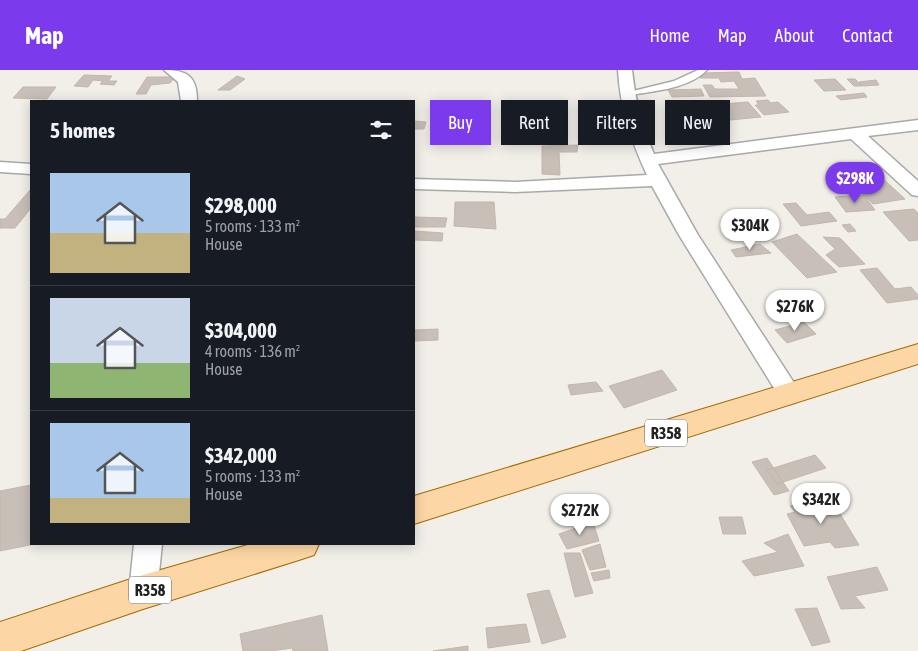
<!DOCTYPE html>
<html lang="en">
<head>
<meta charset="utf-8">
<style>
  :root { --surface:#171b24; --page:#20242c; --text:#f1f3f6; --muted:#9ea1a6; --line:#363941; --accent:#7c3aed }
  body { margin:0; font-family:"Asap Condensed",sans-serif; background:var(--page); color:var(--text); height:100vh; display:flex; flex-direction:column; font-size:19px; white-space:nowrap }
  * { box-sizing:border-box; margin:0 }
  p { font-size:16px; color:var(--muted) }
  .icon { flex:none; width:28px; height:28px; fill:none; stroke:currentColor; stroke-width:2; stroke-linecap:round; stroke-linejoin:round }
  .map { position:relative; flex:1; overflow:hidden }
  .drawer { position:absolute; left:30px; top:30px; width:385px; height:445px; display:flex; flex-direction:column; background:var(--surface); border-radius:0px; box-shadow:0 2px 12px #0003 }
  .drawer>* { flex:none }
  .banner { position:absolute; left:430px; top:30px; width:412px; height:45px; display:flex; gap:10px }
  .price { position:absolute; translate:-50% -42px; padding:0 11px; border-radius:18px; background:#fff; color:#222; font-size:16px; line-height:32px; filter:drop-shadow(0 1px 2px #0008) }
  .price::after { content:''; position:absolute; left:50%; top:30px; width:15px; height:11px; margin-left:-8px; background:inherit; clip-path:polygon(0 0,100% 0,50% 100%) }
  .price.selected { background:var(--accent); color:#fff }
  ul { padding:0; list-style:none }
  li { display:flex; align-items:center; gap:15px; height:125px; padding:0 20px }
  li+li { border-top:1px solid var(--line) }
  li span { display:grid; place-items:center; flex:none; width:140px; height:100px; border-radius:0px; color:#555 }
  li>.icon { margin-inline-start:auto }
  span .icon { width:60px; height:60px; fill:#fffc; stroke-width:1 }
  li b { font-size:21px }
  h2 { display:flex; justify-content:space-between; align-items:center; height:60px; padding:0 20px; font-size:21px }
  .pill { padding:0 18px; border-radius:0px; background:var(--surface); box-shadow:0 2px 12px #0003; font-size:18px; line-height:45px }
  .pill.selected { background:var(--accent); color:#fff }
  header { display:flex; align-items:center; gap:30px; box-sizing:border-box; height:70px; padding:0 25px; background:var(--accent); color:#fff }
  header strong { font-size:24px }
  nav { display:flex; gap:28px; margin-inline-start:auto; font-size:18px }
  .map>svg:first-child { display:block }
</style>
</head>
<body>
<header>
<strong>Map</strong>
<nav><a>Home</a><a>Map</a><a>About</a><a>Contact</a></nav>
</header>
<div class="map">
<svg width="918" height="581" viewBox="0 0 918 581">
  <rect width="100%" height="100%" fill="#f2efe9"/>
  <path fill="#c7bfb8" stroke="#c4b6ab" d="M739,2L742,9L755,8L766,26L710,27L703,15H712L715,19H739L734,11L721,12L719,8H700L703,3Z
    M84,5L112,6L108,11H117L114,15L100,14L103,11L93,10L88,17L74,16Z
    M237,6L245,9L230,20H218Z
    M147,7H175L170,13L151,15L146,24H136Z
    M835,9L846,20L824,21L814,10Z
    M847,9H855L862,16H854Z
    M876,10L879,15L863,16L859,12Z
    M23,17H56L47,29L13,28Z
    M701,19L704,26L672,27L668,20Z
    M864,23L867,27L841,30L836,26Z
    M768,30L771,33L778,32L789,42L764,45L755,35H759L756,31Z
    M748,32L761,47L720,51L708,35Z
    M543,36H554V51L542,52Z
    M414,51L426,52L424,59H414Z
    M540,55H554L555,72H541Z
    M578,75L577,82H559L560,105L542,104V76Z
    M870,104L873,107L880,106L905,129L873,134L847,107Z
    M30,120L31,138L15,158H0V149H5Z
    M864,125L875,140L846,142L835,127Z
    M455,132H494L496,159L454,156Z
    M796,133L807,145L829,142L837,151L801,156L783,134Z
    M914,139L918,143V170L909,171L883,142Z
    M414,147L447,148L445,157H414Z
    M850,154L856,161L848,162L842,155Z
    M414,161L443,163L442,171L414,170Z
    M797,164L837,202L807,208L772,172Z
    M823,167L840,168L865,194L839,197L826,185L835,179Z
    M760,174L771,183L736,187L731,180Z
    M877,198L895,219L911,217L918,225V229L887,233L860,200Z
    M804,252L816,264L787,273L775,260Z
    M438,259V270L414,271V260Z
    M662,300L677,320L624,338L609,316Z
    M596,312L603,321L571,325L568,315Z
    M815,385L826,398L777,414L767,400Z
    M767,388L789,421L774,425L752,392Z
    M31,415V474H35L0,481V421Z
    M831,429L859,475L835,478L830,472L804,476L787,444L795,442L790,436Z
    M719,447H742L746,464H723Z
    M593,452L599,471L567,479L559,464Z
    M788,464L804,496L754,506L742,491L778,482L764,473Z
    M600,474L606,497L590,500L582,480Z
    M564,483H580L593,523L575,527Z
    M877,497L888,520L855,526L865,538L841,539L827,507Z
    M609,500L610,508L594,511L591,503Z
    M549,520L566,567L542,574L527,524Z
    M817,538L830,572L812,576L795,539Z
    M322,545L328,581H293L292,578L271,581H243L240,564Z
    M526,554L530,572L488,578L486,558Z
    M468,576V581H433Z"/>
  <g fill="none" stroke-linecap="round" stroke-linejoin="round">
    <g stroke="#a9a9a9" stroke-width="3">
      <path id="lane" d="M698,0H707C687,20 651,21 625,26L621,24L674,11Z"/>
    </g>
    <g stroke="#a9a9a9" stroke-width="3">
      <path id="street" d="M164,0C187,0 197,6 197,31H181L178,12Z
        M618,0H632C635,30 642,57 654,84L918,50V60L868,66L918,111V126L912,125L851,69L658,94L698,165L798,319L802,325L798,331L790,334L782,331L679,165L652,116L515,122L414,119V109L515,112L647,105C631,71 620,38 618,0Z
        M0,92L31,94V104L0,102Z
        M134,474H162L157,522L153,532L143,536L133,532L129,522Z"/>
    </g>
    <g stroke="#a06b00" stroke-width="2">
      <path id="primary" d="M918,274V294L414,454V426Z
        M251,474H319L314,485L302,489L143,539L21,581H0V552L143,505Z"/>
    </g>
    <use href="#lane" fill="#fff" fill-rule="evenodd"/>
    <use href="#street" fill="#fff" fill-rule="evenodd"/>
    <use href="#primary" fill="#fcd6a4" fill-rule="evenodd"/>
  </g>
  <g text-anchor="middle" stroke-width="4.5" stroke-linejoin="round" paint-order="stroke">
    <g fill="#fff" stroke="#646464" stroke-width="1">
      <rect x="645" y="349.5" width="42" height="27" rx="4"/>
      <rect x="129" y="506.5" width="42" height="27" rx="4"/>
    </g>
    <g font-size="16" font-weight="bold" fill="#222">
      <text x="666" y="369">R358</text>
      <text x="150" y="526">R358</text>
    </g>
  </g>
</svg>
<b class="price selected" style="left:855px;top:134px">$298K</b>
<b class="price" style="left:750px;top:181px">$304K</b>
<b class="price" style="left:795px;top:262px">$276K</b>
<b class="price" style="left:821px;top:455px">$342K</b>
<b class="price" style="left:580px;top:466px">$272K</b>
<div class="banner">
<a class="pill selected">Buy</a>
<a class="pill">Rent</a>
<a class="pill">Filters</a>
<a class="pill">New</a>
</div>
<section class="drawer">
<h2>5 homes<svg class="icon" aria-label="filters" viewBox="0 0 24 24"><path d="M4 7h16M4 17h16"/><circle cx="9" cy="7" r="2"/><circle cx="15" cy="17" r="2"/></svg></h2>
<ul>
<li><span style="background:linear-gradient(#a9c7e8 60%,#c2b280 0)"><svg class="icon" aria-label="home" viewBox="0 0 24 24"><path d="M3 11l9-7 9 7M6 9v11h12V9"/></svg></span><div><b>$298,000</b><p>5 rooms · 133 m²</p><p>House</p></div></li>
<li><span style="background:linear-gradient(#c9d6e8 65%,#8fb573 0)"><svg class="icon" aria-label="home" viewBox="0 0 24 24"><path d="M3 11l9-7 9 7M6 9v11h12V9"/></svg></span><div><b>$304,000</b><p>4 rooms · 136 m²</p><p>House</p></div></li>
<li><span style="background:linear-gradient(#a9c7e8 75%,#c2b280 0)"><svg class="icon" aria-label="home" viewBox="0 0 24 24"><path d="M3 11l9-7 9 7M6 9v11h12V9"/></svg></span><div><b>$342,000</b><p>5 rooms · 133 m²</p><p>House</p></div></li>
</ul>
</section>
</div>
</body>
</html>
